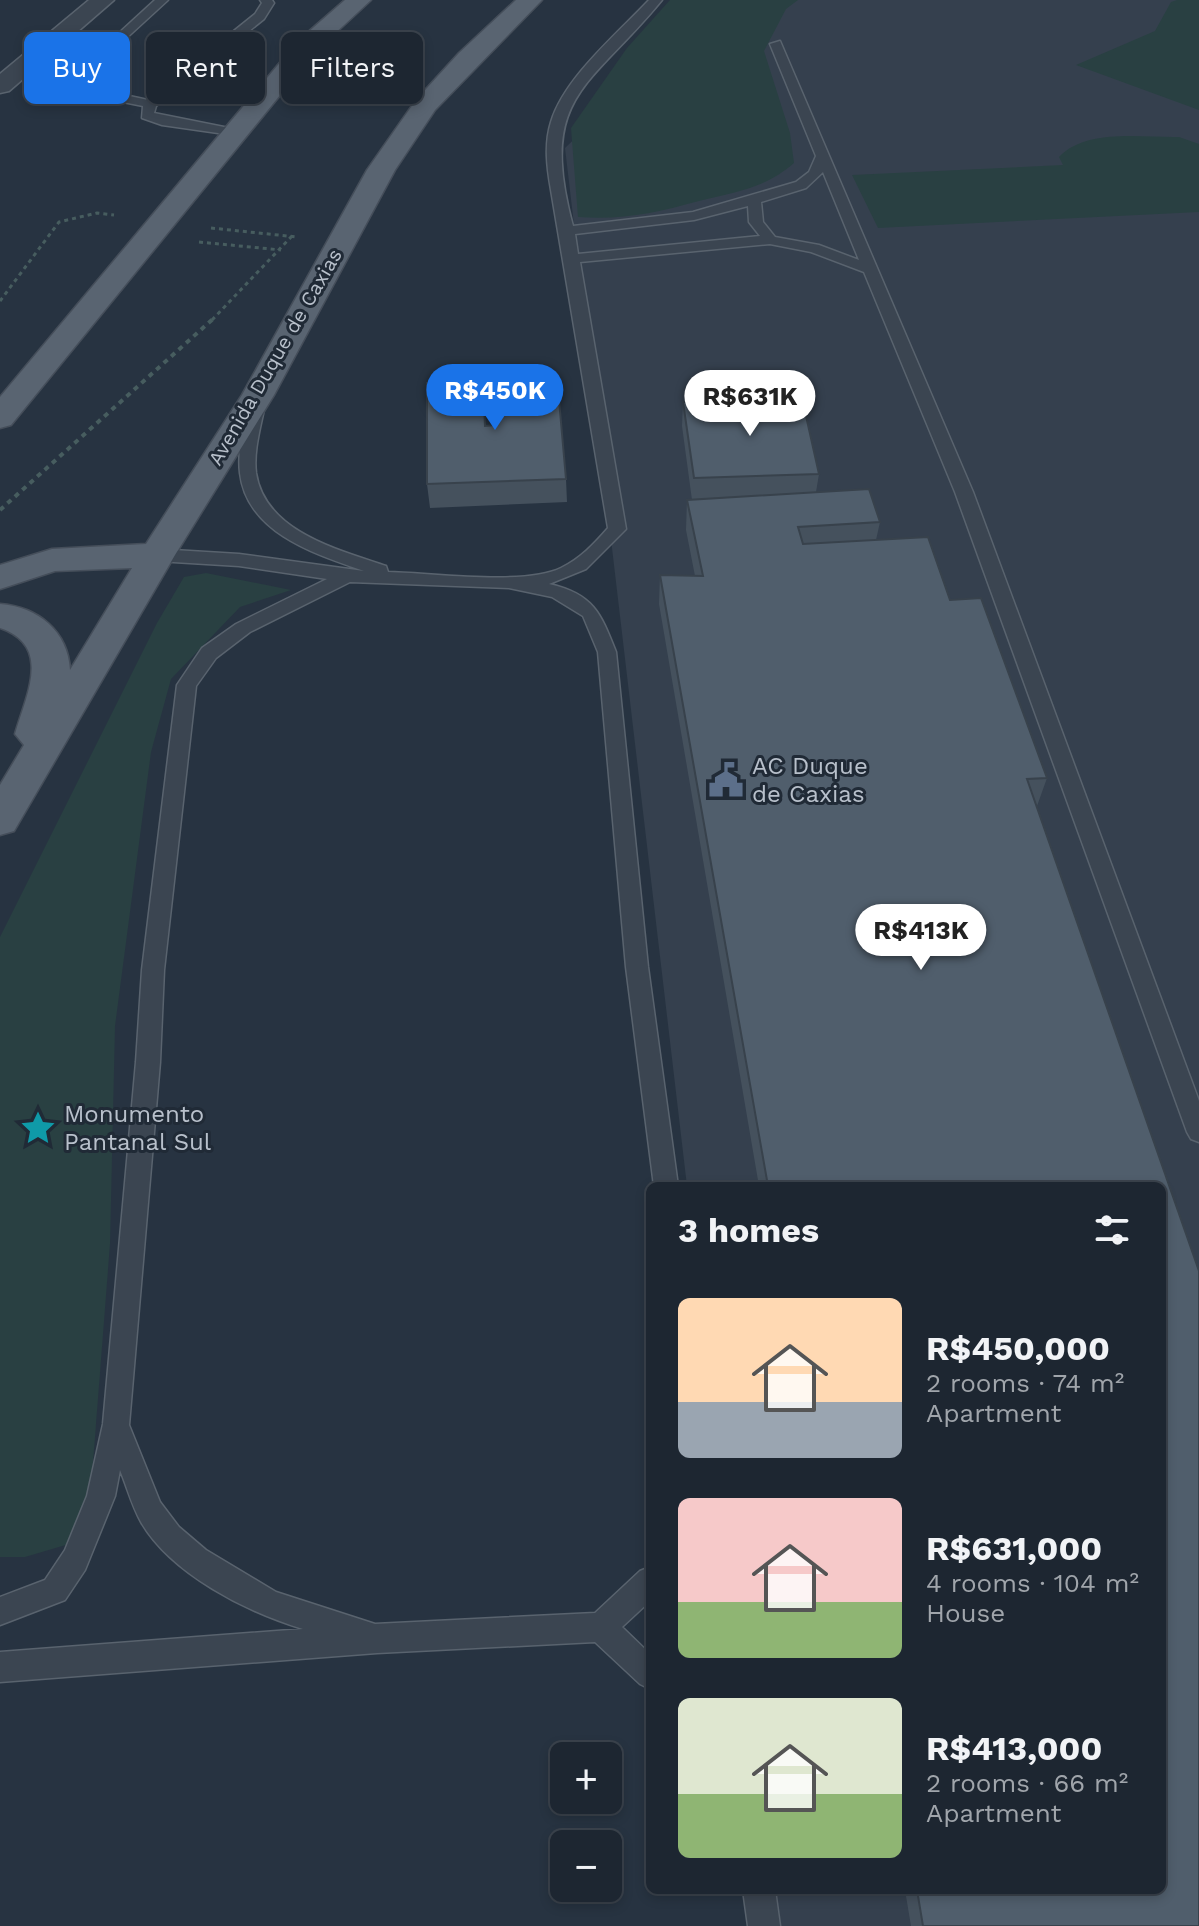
<!DOCTYPE html>
<html lang="en">
<head>
<meta charset="utf-8">
<style>
  :root { --surface:#1d2631; --page:#2a323d; --text:#f1f3f6; --muted:#a0a5ab; --line:#3b434d; --accent:#1a73e8 }
  body { margin:0; font-family:"Work Sans",sans-serif; background:var(--page); color:var(--text); height:100vh; display:flex; flex-direction:column; font-size:30px; white-space:nowrap }
  * { box-sizing:border-box; margin:0 }
  p { font-size:26px; color:var(--muted) }
  .icon { flex:none; width:44px; height:44px; fill:none; stroke:currentColor; stroke-width:2; stroke-linecap:round; stroke-linejoin:round }
  .map { position:relative; flex:1; overflow:hidden }
  .sheet { position:absolute; left:646px; top:1182px; width:520px; height:712px; display:flex; flex-direction:column; background:var(--surface); border-radius:12px; box-shadow:0 4px 12px #0003,0 0 0 2px var(--line) }
  .sheet>* { flex:none }
  .banner { position:absolute; left:24px; top:32px; width:502px; height:72px; display:flex; gap:16px }
  .tools { position:absolute; left:550px; top:1742px; display:grid; gap:16px }
  .tools a { display:grid; place-items:center; width:72px; height:72px; border-radius:12px; background:var(--surface); box-shadow:0 4px 12px #0003,0 0 0 2px var(--line); font-size:40px }
  .price { position:absolute; translate:-50% -68px; padding:0 18px; border-radius:28px; background:#fff; color:#222; font-size:26px; line-height:52px; filter:drop-shadow(0 2px 4px #0008) }
  .price::after { content:''; position:absolute; left:50%; top:48px; width:24px; height:18px; margin-left:-12px; background:inherit; clip-path:polygon(0 0,100% 0,50% 100%) }
  .price.current { background:var(--accent); color:#fff }
  ul { padding:0; list-style:none }
  li { display:flex; align-items:center; gap:24px; height:200px; padding:0 32px }
  li span { display:grid; place-items:center; flex:none; width:224px; height:160px; border-radius:12px; color:#555 }
  li>.icon { margin-inline-start:auto }
  span .icon { width:96px; height:96px; fill:#fffc; stroke-width:1 }
  li b { font-size:34px }
  h2 { display:flex; justify-content:space-between; align-items:center; height:96px; padding:0 32px; font-size:34px }
  .chip { padding:0 28px; border-radius:12px; background:var(--surface); box-shadow:0 4px 12px #0003,0 0 0 2px var(--line); font-size:28px; line-height:72px }
  .chip.current { background:var(--accent); color:#fff }
  .map>svg:first-child { display:block }
</style>
</head>
<body>
<div class="map">
<svg width="1199" height="1926" viewBox="0 0 1199 1926">
  <rect width="100%" height="100%" fill="#273341"/>
  <path fill="#35404e" d="M688,0H1199V1926H781L776,1890H1162V1186H687L565,148L588,126Z"/>
  <path fill="#294042" d="M670,0H798L786,9L764,51L790,133L794,163C764,189 737,191 699,201C655,213 624,220 578,217L571,128L627,48Z
    M1177,0H1199V110L1076,65L1155,31L1171,2Z
    M1179,137L1199,144V212L878,228L852,175L1063,165L1059,157C1087,128 1142,138 1179,137Z
    M206,573L291,590L240,607L171,679L151,752L115,1026L110,1244L90,1501L69,1544L25,1557H0V937L157,623L184,577Z"/>
  <g fill="none" stroke-linecap="round" stroke-linejoin="round">
    <g stroke="#59636e" stroke-width="3">
      <path id="lane" d="M155,0H168L84,77L97,89L148,100L255,14L262,3L260,0H272L274,3L264,19L156,106L154,113L239,130V136L162,125L142,118L143,106L88,95L71,77Z
        M649,0H662C589,89 538,95 573,226L693,212L796,182L809,172L816,156L770,44L780,41L973,492L1199,1101V1142L1191,1139L1187,1132L955,492L864,272L811,252L770,244L580,262L626,529L586,569L549,584C594,594 601,614 616,652L648,967L678,1186H654L626,967L598,652L583,616L552,597L509,588L350,582L250,632L216,658L196,686L164,970L160,1062L129,1425L160,1502L179,1527L206,1550L276,1592L375,1624L595,1613L640,1571L650,1567V1601L622,1627L650,1654V1689L640,1684L595,1642L377,1653L0,1682V1652L303,1629C247,1612 171,1574 141,1522C132,1506 127,1487 120,1470L115,1496L85,1570L65,1600L0,1625V1597L45,1580L65,1550L87,1496L103,1424L136,1062L142,970L177,685L202,648L236,624L327,579L239,566L157,561L148,555L157,549L239,554L364,571C315,554 247,533 240,473C237,448 245,423 250,399L258,394L266,399C262,423 253,449 256,473C265,532 339,550 386,566L388,572C433,573 523,586 561,568C580,559 594,544 608,528L551,190C547,168 544,144 551,122C564,78 618,33 649,0ZM823,172L859,260L819,245L775,237L763,222L761,202L806,188ZM748,206L749,222L760,236L578,254L575,234L694,220Z
        M743,1890H775L780,1926H748Z"/>
    </g>
    <g stroke="#59636e" stroke-width="3">
      <path id="street" d="M89,0H114L9,91L0,93V74Z"/>
    </g>
    <g stroke="#454e5a" stroke-width="3">
      <path id="primary" d="M345,0H371L316,51L11,425L0,428V397L298,41Z
        M516,0H542L435,110L395,170L274,395L175,555L14,831L0,835V785L24,745L15,734C26,695 53,646 0,628V604C38,607 68,631 70,670L132,568L55,571L0,589V565L52,549L146,544L242,395L367,170L416,100L459,53Z"/>
    </g>
    <path stroke="#475d5f" stroke-width="3" stroke-dasharray="4 4" stroke-linecap="butt" d="M211,228L297,237
      M199,242L281,250
      M0,301L59,222L97,213L114,215
      M212,320L292,236"/>
    <path stroke="#475d5f" stroke-width="4" stroke-dasharray="5 5" stroke-linecap="butt" d="M0,510L214,318"/>
    <use href="#lane" fill="#3b4551" fill-rule="evenodd"/>
    <use href="#street" fill="#3b4551" fill-rule="evenodd"/>
    <use href="#primary" fill="#596471" fill-rule="evenodd"/>
  </g>
  <path fill="#45515d" d="M802,398L819,474L816,492L869,489L880,522L876,540L928,537L950,600L981,598L1047,778L1037,806L1199,1271V1926H911L905,1890H1162V1186H759L659,604L660,575L695,576L686,530L687,500H692L682,426L683,402Z
    M485,426L566,479L567,502L430,508L427,484Z"/>
  <path fill="#505e6c" stroke="#38424c" stroke-width="2" d="M557,377L566,479L427,484V383L483,381L485,426L495,425L493,380Z
    M802,398L819,474L694,478L683,402Z
    M869,489L880,522L798,527L803,544L928,537L950,600L981,598L1047,778L1027,779L1199,1271V1926H923L917,1890H1162V1186H768L660,575L703,576L687,500Z"/>
  <defs>
    <g id="civic-bare" transform="scale(2.76)"><path d="M-.6-6.5H3V-4.5H.6V-3L4-1V1h2V6H-6V1h2V-1L-.6-3ZM-1.2 2.5V6h2.4V2.5Z" fill="#5c6f8a" stroke="#202a36" stroke-width="2.5" paint-order="stroke"/></g>
    <g id="sight-bare" transform="scale(2.76)"><path d="M0-6L1.8-2.2L6-1.7L2.9 1.2L3.7 5.4L0 3.3L-3.7 5.4L-2.9 1.2L-6-1.7L-1.8-2.2Z" fill="#0f9aa8" stroke="#202a36" stroke-width="2.5" paint-order="stroke"/></g>
  </defs>
  <g fill-rule="evenodd">
    <use href="#civic-bare" x="726" y="780"/>
    <use href="#sight-bare" x="38" y="1128"/>
  </g>
  <g text-anchor="middle" stroke-width="6" stroke-linejoin="round" paint-order="stroke">
    <g font-size="20" fill="#b8c0cb" stroke="#202a36">
      <text transform="translate(275 357) rotate(-60)" y="7">Avenida Duque de Caxias</text>
    </g>
    <g font-size="24" fill="#b8c0cb" stroke="#202a36" text-anchor="start">
      <text x="752" y="774">AC Duque<tspan x="752" dy="28">de Caxias</tspan></text>
      <text x="64" y="1122">Monumento<tspan x="64" dy="28">Pantanal Sul</tspan></text>
    </g>
  </g>
</svg>
<div class="tools">
<a>+</a>
<a>−</a>
</div>
<b class="price current" style="left:495px;top:432px">R$450K</b>
<b class="price" style="left:750px;top:438px">R$631K</b>
<b class="price" style="left:921px;top:972px">R$413K</b>
<div class="banner">
<a class="chip current">Buy</a>
<a class="chip">Rent</a>
<a class="chip">Filters</a>
</div>
<section class="sheet">
<h2>3 homes<svg class="icon" aria-label="filters" viewBox="0 0 24 24"><path d="M4 7h16M4 17h16"/><circle cx="9" cy="7" r="2"/><circle cx="15" cy="17" r="2"/></svg></h2>
<ul>
<li><span style="background:linear-gradient(#ffd9b3 65%,#9aa5b1 0)"><svg class="icon" aria-label="home" viewBox="0 0 24 24"><path d="M3 11l9-7 9 7M6 9v11h12V9"/></svg></span><div><b>R$450,000</b><p>2 rooms · 74 m²</p><p>Apartment</p></div></li>
<li><span style="background:linear-gradient(#f6c9c9 65%,#8fb573 0)"><svg class="icon" aria-label="home" viewBox="0 0 24 24"><path d="M3 11l9-7 9 7M6 9v11h12V9"/></svg></span><div><b>R$631,000</b><p>4 rooms · 104 m²</p><p>House</p></div></li>
<li><span style="background:linear-gradient(#dfe7d0 60%,#8fb573 0)"><svg class="icon" aria-label="home" viewBox="0 0 24 24"><path d="M3 11l9-7 9 7M6 9v11h12V9"/></svg></span><div><b>R$413,000</b><p>2 rooms · 66 m²</p><p>Apartment</p></div></li>
</ul>
</section>
</div>
</body>
</html>
